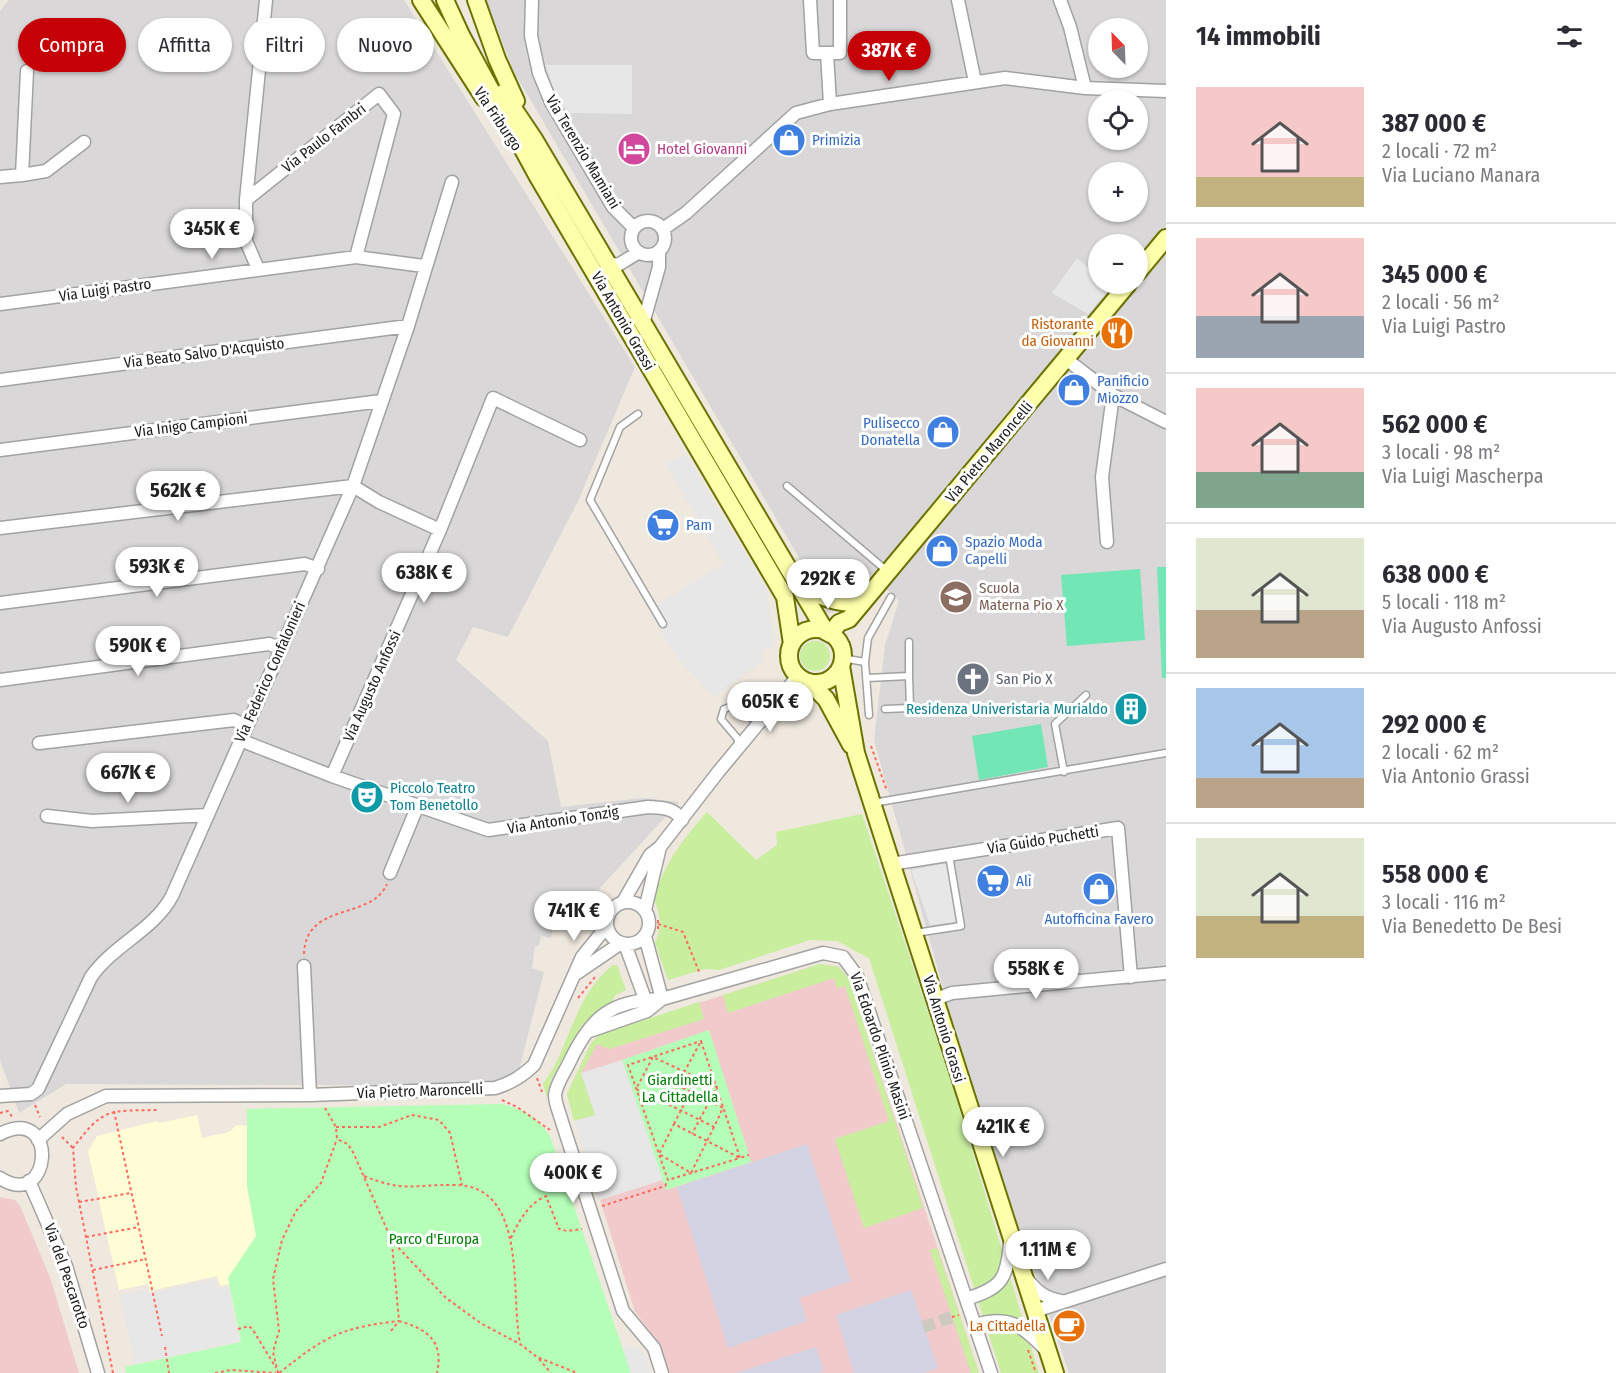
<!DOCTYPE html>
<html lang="it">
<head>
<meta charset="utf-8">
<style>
  :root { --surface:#fff; --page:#f7f7f7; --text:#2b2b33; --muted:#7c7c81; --line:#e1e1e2; --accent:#c50007 }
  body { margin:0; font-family:"Fira Sans Condensed",sans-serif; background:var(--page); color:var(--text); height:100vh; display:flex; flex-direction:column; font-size:22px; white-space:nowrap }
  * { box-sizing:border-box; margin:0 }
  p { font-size:20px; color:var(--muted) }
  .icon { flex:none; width:33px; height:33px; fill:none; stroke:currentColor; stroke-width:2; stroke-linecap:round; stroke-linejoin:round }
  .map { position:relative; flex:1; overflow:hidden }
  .sheet { display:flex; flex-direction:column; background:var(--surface); width:450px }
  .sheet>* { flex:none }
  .guide { position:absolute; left:18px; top:18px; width:570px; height:54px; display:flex; gap:12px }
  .needle { width:39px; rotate:337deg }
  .controls { position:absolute; left:1088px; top:18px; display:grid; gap:12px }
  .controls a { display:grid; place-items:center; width:60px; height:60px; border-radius:50%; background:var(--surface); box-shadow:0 2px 4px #0004; font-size:30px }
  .price { position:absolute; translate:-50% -51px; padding:0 14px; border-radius:21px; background:#fff; color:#222; font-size:20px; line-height:39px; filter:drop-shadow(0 2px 3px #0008) }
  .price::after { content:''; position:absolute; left:50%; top:36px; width:18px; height:14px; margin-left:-9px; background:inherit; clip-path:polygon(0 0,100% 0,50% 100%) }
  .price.current { background:var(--accent); color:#fff }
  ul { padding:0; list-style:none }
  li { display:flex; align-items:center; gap:18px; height:150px; padding:0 30px }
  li+li { border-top:2px solid var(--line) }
  li span { display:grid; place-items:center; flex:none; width:168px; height:120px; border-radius:0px; color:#555 }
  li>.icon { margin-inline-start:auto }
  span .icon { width:72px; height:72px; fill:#fffc; stroke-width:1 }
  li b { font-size:26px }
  h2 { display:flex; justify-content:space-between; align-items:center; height:72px; padding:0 30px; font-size:26px }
  .chip { padding:0 21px; border-radius:27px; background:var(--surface); box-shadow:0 2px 4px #0004; font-size:21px; line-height:54px }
  .chip.current { background:var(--accent); color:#fff }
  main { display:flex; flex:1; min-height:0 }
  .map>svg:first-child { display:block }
</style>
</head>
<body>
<main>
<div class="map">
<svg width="1166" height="1373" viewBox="0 0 1166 1373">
  <rect width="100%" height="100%" fill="#eee8de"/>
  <path fill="#d9d7d7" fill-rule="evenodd" d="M9,0H404L635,367L578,501L508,637L473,627L456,660L548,741L561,807L643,798L679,802L600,888L593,913L575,909L572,921L556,917L551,938L541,936L539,946H535L532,968L544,972L519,1070L508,1081L496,1086L66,1084L19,1113L0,1060V11Z
    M486,0H1166V1373H1069L969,1081L874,740L885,645L899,601L870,574L853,589L807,571L514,72ZM1098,28H1137V68H1098ZM1098,100H1137V140H1098ZM1098,172H1137V212H1098ZM1098,244H1137V284H1098Z"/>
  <path fill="#f1cbcb" d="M820,964L839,967L849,979L979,1373H668L655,1338L635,1312L567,1094L591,1043L599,1035Z
    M0,1197L15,1200L20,1206L50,1277L79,1373H0Z"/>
  <path fill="#fffdd6" d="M197,1115L202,1138L229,1132L237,1125L247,1126V1186L256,1236L229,1278L230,1284L220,1286L217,1276L150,1291L148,1284L119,1290L88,1151L97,1136L157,1121L159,1123Z"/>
  <path fill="#c8ee9e" d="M800 656a15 15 0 1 1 30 0a15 15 0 1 1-30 0Z
    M707,812L756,860L777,845L776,832L862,814L951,1081L1039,1373H1001L869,958L837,941L810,940L719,970L705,969L668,980L655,943C662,926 661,917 654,899C664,864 683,839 707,812Z
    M820,964L839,967L849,979L923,1208L864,1228L835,1139L889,1121L845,986L837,988L834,978L728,1013L723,995Z
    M613,965H617L626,990L616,995L613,999L615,1005L582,1025L551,1080L547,1098L543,1084C571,1046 574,995 613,965Z
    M699,1002L704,1019L609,1049L597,1044L581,1073L595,1115L574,1121L567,1094L591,1043L599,1035Z
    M937,1248L979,1373H971L930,1250Z"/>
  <path fill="#b5ffb8" d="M709,1030L751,1162L666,1190L622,1060Z
    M500,1104C521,1107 538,1118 550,1136L631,1373H126L125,1367L241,1342L228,1278L256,1236L247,1186V1109Z"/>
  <path fill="#73e6b5" d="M1157,567H1166V678H1162Z
    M1140,569L1145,640L1067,646L1061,575Z
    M1041,724L1048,767L979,780L972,736Z"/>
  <path fill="#e7e7e7" d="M546,65H632V114L568,113L554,92Z
    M1077,258L1098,276V284H1107L1111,287L1088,314L1052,293Z
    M685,454L766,588L770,615L773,647L763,648L760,654L764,660L714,697L676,656L648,610L724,564L666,464Z
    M950,863L960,921L930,925L911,870Z
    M622,1060L663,1180L600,1200L574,1121L595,1115L581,1073Z
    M215,1279L217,1289L228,1286L240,1341L135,1364L120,1295L146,1289L148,1294Z
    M622,1345L640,1349L644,1353L651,1373H631Z"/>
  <path fill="#d3d3e3" d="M807,1144L851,1281L799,1298L807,1321L728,1348L677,1187Z
    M911,1290L938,1368L922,1373H854L836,1315Z
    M816,1347L824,1371L817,1373H736Z"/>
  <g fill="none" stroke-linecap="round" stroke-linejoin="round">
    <path stroke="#cec9c1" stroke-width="12" stroke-dasharray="12 6" stroke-linecap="butt" d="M923,1327L952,1317"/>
    <g stroke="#a2a2a2" stroke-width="9">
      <path id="lane" d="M638,414L620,427L590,500L663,624
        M787,486L887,571
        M909,642V676
        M842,658L865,662
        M867,678L909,676L910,708L885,709
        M910,708H924
        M869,715L865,662L868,638L891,597
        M739,744L737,738L721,719L724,709L734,706L751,718L762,719
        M1064,772L1055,724L1086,695
        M873,803L1166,753
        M915,933L961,926L949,855"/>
    </g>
    <g stroke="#a2a2a2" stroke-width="15">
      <path id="street" d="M532,0L531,36L539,73L551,102L613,207L634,228
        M810,0L813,53H840V0
        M958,0L975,82
        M1060,0L1070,27L1085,88
        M827,53L830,104
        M22,175L46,171L84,142
        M0,177L22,175L27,71
        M246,200L379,94L394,114L356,257
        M631 238a17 17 0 1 1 34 0a17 17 0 1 1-34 0Z
        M663,229L686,213L796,113L830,104L1005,78L1085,88L1166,91
        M607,263L618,265L639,252
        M258,269L246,241V200L266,0
        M0,304L356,257L424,266
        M643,324L659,267V251
        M1066,359L1113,395L1166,422
        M0,380L408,326
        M0,450L381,401
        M0,528L353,486L379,502L440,530L332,776
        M440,530L493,398L580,440
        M1107,542L1102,477L1113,395
        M0,603L305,564L318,569
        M0,680L269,644L280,648
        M240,740L332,776L488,830L648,807C661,808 674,807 682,820
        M39,743L234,720L246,726
        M47,816L92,821L208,815
        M891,864L1118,828L1131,977
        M390,873L418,805
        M607 923a21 21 0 1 1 42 0a21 21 0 1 1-42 0Z
        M623,902L650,855L659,848
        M645,910L660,847L719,771L798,676
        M645,936L662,999
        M625,944L645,999
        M304,966L310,1095
        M577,973L621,943
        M936,999L952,993L1166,973
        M587,1032L647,1011L662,999
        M0,1096L31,1094L38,1089L91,977C113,945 154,930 172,896L353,486L408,326L452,182
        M0,1134C60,1103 52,1212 0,1178
        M38,1140L67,1114L106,1096L310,1095L495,1088C511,1083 521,1077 534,1065L582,957L607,926
        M29,1181L66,1266L98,1373
        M1027,1279C1037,1292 1045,1298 1061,1301
        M966,1299C1002,1288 1007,1279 1010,1243
        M1035,1311L1166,1269
        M975,1325C1008,1315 1022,1325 1045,1349
        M662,1373L654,1348L623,1311L562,1122C560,1114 555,1104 555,1095C556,1084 565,1072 570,1061C591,1017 611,1000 662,999L823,953L843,957L857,976L991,1373"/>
    </g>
    <g stroke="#6b7300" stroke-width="20">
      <path id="secondary" d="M421,0L484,98
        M445,0L461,35L538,177L785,597L792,644
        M476,0L497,59L516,101
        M503,93L534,139L826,632
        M1137,273L1166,238
        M797,581C815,595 845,611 867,597
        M789 656a27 27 0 1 1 54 0a27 27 0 1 1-54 0Z
        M830,634L839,623L849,619L1128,284
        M841,666L856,753L1055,1373
        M809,682L826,699L851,745"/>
    </g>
    <path stroke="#ff695e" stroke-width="2" stroke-dasharray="3 3" stroke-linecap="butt" d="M871,746L887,791
      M658,924L683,932L700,974
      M658,929V919
      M304,954C306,901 371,921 387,884
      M578,998L595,977
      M701,1041L740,1158L668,1180L628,1065Z
      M537,1078L542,1092
      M677,1085C693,1093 708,1100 723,1108L714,1127C688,1114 662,1101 636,1089L653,1057L717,1087C709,1103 700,1118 692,1134
      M502,1100L517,1107L550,1130
      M667,1104L701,1041
      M35,1105L40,1117
      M325,1108L336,1127L337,1139L348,1144L354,1154L392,1241L446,1298L482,1324L520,1344L537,1357L577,1373
      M114,1111L162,1336
      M0,1113L8,1111L13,1118
      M674,1124L697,1079
      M336,1127H379L412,1115L439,1120L450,1133L462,1185
      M714,1127L691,1173L659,1154L674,1124L740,1158L749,1155
      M62,1137L73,1148
      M364,1176C406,1193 414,1184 455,1185C529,1185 510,1297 520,1343
      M79,1202L131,1193
      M602,1206L665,1186L668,1180
      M86,1237L139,1227
      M511,1238C519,1221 528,1204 546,1196L559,1229L567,1231L582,1229
      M392,1243L399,1321C428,1329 444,1342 437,1373
      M93,1270L146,1259
      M952,1317L959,1315
      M238,1329L249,1326L253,1330L276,1368
      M391,1331L399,1321
      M165,1347L169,1373
      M1028,1350L1036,1373
      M539,1359L551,1373
      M113,1373L76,1187L73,1148C104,1107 108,1111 158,1110
      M215,1373L231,1370L276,1373
      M278,1373L273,1352L279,1331L273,1279L282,1240L296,1211L321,1183L337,1139
      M279,1373C326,1336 339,1328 399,1321"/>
    <use href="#lane" stroke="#fff" stroke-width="6"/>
    <use href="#street" stroke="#fff" stroke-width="12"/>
    <use href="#secondary" stroke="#feffab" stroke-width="16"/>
  </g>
  <defs>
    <g id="shop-disc" transform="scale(1.725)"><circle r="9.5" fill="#3f7fe0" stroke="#fff"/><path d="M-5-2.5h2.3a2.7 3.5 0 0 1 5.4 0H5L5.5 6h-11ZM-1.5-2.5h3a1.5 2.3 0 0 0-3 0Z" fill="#fff"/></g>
    <g id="hotel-disc" transform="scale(1.725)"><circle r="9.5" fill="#d1479c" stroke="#fff"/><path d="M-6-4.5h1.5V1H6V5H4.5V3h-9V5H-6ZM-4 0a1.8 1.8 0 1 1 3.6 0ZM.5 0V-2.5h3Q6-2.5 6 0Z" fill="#fff"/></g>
    <g id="restaurant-disc" transform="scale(1.725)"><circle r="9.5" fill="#e8710a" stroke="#fff"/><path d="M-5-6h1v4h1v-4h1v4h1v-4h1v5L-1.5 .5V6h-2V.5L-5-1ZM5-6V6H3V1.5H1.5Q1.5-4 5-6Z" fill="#fff"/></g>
    <g id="supermarket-disc" transform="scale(1.725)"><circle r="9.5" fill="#3f7fe0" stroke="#fff"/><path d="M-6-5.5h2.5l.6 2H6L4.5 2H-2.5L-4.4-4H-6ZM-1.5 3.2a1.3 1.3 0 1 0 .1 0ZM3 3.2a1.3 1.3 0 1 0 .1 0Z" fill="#fff"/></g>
    <g id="school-disc" transform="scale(1.725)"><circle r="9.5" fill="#8d6e63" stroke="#fff"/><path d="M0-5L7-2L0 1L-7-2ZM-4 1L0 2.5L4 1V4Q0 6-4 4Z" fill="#fff"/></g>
    <g id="church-disc" transform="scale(1.725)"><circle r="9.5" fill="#6b7280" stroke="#fff"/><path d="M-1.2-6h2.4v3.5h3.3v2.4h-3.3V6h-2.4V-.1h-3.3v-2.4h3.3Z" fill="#fff"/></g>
    <g id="building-disc" transform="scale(1.725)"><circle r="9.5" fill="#0f9aa8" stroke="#fff"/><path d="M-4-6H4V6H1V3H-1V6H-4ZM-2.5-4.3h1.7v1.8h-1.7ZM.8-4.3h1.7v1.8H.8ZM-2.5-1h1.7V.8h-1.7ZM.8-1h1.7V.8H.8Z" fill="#fff"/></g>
    <g id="theatre-disc" transform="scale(1.725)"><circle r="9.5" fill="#0f9aa8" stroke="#fff"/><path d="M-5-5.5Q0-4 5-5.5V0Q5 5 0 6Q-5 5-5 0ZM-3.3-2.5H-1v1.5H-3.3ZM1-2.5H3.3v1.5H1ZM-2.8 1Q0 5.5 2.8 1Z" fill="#fff"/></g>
    <g id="cafe-disc" transform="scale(1.725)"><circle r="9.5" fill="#e8710a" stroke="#fff"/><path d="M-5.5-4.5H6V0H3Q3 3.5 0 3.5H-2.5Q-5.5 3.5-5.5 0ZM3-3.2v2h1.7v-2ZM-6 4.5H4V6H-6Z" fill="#fff"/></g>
  </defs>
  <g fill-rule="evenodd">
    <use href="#shop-disc" x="789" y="140"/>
    <use href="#hotel-disc" x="634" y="149"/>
    <use href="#restaurant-disc" x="1117" y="333"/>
    <use href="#shop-disc" x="1074" y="390"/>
    <use href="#shop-disc" x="943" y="432"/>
    <use href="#supermarket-disc" x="663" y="525"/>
    <use href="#shop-disc" x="942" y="551"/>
    <use href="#school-disc" x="956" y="597"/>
    <use href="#church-disc" x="973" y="679"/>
    <use href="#building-disc" x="1131" y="709"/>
    <use href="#theatre-disc" x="367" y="797"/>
    <use href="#supermarket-disc" x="993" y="881"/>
    <use href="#shop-disc" x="1099" y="889"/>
    <use href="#cafe-disc" x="1069" y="1326"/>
  </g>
  <g text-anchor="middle" stroke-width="6" stroke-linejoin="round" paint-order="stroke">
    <g font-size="15" fill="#1b1b1b" stroke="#fff">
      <text transform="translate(498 119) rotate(56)" y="5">Via Friburgo</text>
      <text transform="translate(324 138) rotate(-38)" y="5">Via Paulo Fambri</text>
      <text transform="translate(583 152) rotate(59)" y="5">Via Terenzio Mamiani</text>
      <text transform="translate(105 290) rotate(-8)" y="5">Via Luigi Pastro</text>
      <text transform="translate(623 321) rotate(60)" y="5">Via Antonio Grassi</text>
      <text transform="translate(204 353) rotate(-7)" y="5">Via Beato Salvo D'Acquisto</text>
      <text transform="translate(191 425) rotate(-7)" y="5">Via Inigo Campioni</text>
      <text transform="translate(989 452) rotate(-50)" y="5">Via Pietro Maroncelli</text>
      <text transform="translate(270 672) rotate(-66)" y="5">Via Federico Confalonieri</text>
      <text transform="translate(372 686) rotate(-66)" y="5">Via Augusto Anfossi</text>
      <text transform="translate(563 820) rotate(-9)" y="5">Via Antonio Tonzig</text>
      <text transform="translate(1043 840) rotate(-9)" y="5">Via Guido Puchetti</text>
      <text transform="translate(944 1029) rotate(73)" y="5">Via Antonio Grassi</text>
      <text transform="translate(880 1046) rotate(71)" y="5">Via Edoardo Plinio Masini</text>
      <text transform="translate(420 1091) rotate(-2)" y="5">Via Pietro Maroncelli</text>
      <text transform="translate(67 1276) rotate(71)" y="5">Via del Pescarotto</text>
    </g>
    <g font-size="15" fill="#366cbe" stroke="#fff" text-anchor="start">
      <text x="812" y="145">Primizia</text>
      <text x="1097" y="386">Panificio<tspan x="1097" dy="17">Miozzo</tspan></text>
      <text x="920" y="428" text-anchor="end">Pulisecco<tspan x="920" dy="17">Donatella</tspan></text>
      <text x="686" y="530">Pam</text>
      <text x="965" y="547">Spazio Moda<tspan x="965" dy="17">Capelli</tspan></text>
      <text x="1016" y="886">Alì</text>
      <text x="1099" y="924" text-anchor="middle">Autofficina Favero</text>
    </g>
    <g font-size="15" fill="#b23c85" stroke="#fff" text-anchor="start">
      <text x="657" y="154">Hotel Giovanni</text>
    </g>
    <g font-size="15" fill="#c56008" stroke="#fff" text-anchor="end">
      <text x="1094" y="329">Ristorante<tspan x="1094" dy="17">da Giovanni</tspan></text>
      <text x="1046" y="1331">La Cittadella</text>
    </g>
    <g font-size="15" fill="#785e54" stroke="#fff" text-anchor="start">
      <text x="979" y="593">Scuola<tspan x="979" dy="17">Materna Pio X</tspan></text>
    </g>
    <g font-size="15" fill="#5b616d" stroke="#fff" text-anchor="start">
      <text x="996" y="684">San Pio X</text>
    </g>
    <g font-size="15" fill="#0d838f" stroke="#fff" text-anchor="end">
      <text x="1108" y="714">Residenza Univeristaria Murialdo</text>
      <text x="390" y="793" text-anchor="start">Piccolo Teatro<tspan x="390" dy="17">Tom Benetollo</tspan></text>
    </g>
    <g font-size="15" fill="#018007" stroke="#fff">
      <text x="680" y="1085">Giardinetti<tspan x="680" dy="17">La Cittadella</tspan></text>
      <text x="434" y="1244">Parco d'Europa</text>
    </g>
  </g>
</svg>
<div class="controls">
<a><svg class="needle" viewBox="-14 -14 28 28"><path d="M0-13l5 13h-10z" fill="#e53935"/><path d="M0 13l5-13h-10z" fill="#7c7c81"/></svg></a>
<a><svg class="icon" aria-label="locate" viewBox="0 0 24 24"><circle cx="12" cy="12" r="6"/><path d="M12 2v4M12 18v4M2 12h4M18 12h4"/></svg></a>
<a>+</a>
<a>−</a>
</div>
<b class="price current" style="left:889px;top:82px">387K €</b>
<b class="price" style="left:212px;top:260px">345K €</b>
<b class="price" style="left:178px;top:522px">562K €</b>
<b class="price" style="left:157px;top:598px">593K €</b>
<b class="price" style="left:424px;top:604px">638K €</b>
<b class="price" style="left:828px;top:610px">292K €</b>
<b class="price" style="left:138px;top:677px">590K €</b>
<b class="price" style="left:770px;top:733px">605K €</b>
<b class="price" style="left:128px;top:804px">667K €</b>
<b class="price" style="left:574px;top:942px">741K €</b>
<b class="price" style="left:1036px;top:1000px">558K €</b>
<b class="price" style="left:1003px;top:1158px">421K €</b>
<b class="price" style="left:573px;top:1204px">400K €</b>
<b class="price" style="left:1048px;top:1281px">1.11M €</b>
<div class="guide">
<a class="chip current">Compra</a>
<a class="chip">Affitta</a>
<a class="chip">Filtri</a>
<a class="chip">Nuovo</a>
</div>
</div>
<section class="sheet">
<h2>14 immobili<svg class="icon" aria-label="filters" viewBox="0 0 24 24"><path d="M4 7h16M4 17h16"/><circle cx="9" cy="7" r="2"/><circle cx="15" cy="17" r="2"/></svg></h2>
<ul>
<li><span style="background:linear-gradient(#f6c9c9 75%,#c2b280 0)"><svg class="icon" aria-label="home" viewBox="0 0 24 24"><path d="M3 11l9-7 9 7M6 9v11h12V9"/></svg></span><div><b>387 000 €</b><p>2 locali · 72 m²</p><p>Via Luciano Manara</p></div></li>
<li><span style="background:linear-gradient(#f6c9c9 65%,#9aa5b1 0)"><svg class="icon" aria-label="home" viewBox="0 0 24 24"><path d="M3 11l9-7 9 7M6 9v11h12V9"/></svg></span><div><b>345 000 €</b><p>2 locali · 56 m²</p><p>Via Luigi Pastro</p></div></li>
<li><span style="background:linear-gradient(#f6c9c9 70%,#7fa58c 0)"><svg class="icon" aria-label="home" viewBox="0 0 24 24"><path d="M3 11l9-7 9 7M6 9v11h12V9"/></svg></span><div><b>562 000 €</b><p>3 locali · 98 m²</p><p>Via Luigi Mascherpa</p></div></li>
<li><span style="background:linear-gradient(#dfe7d0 60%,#b9a48a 0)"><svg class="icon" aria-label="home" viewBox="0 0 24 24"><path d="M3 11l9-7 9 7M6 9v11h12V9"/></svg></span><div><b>638 000 €</b><p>5 locali · 118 m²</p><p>Via Augusto Anfossi</p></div></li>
<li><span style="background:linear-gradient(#a9c7e8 75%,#b9a48a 0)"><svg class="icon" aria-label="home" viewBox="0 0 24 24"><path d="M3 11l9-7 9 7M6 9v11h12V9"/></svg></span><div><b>292 000 €</b><p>2 locali · 62 m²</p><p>Via Antonio Grassi</p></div></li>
<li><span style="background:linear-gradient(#dfe7d0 65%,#c2b280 0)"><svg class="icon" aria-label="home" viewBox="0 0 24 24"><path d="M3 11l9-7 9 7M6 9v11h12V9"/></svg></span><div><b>558 000 €</b><p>3 locali · 116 m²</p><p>Via Benedetto De Besi</p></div></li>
</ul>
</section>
</main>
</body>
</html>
